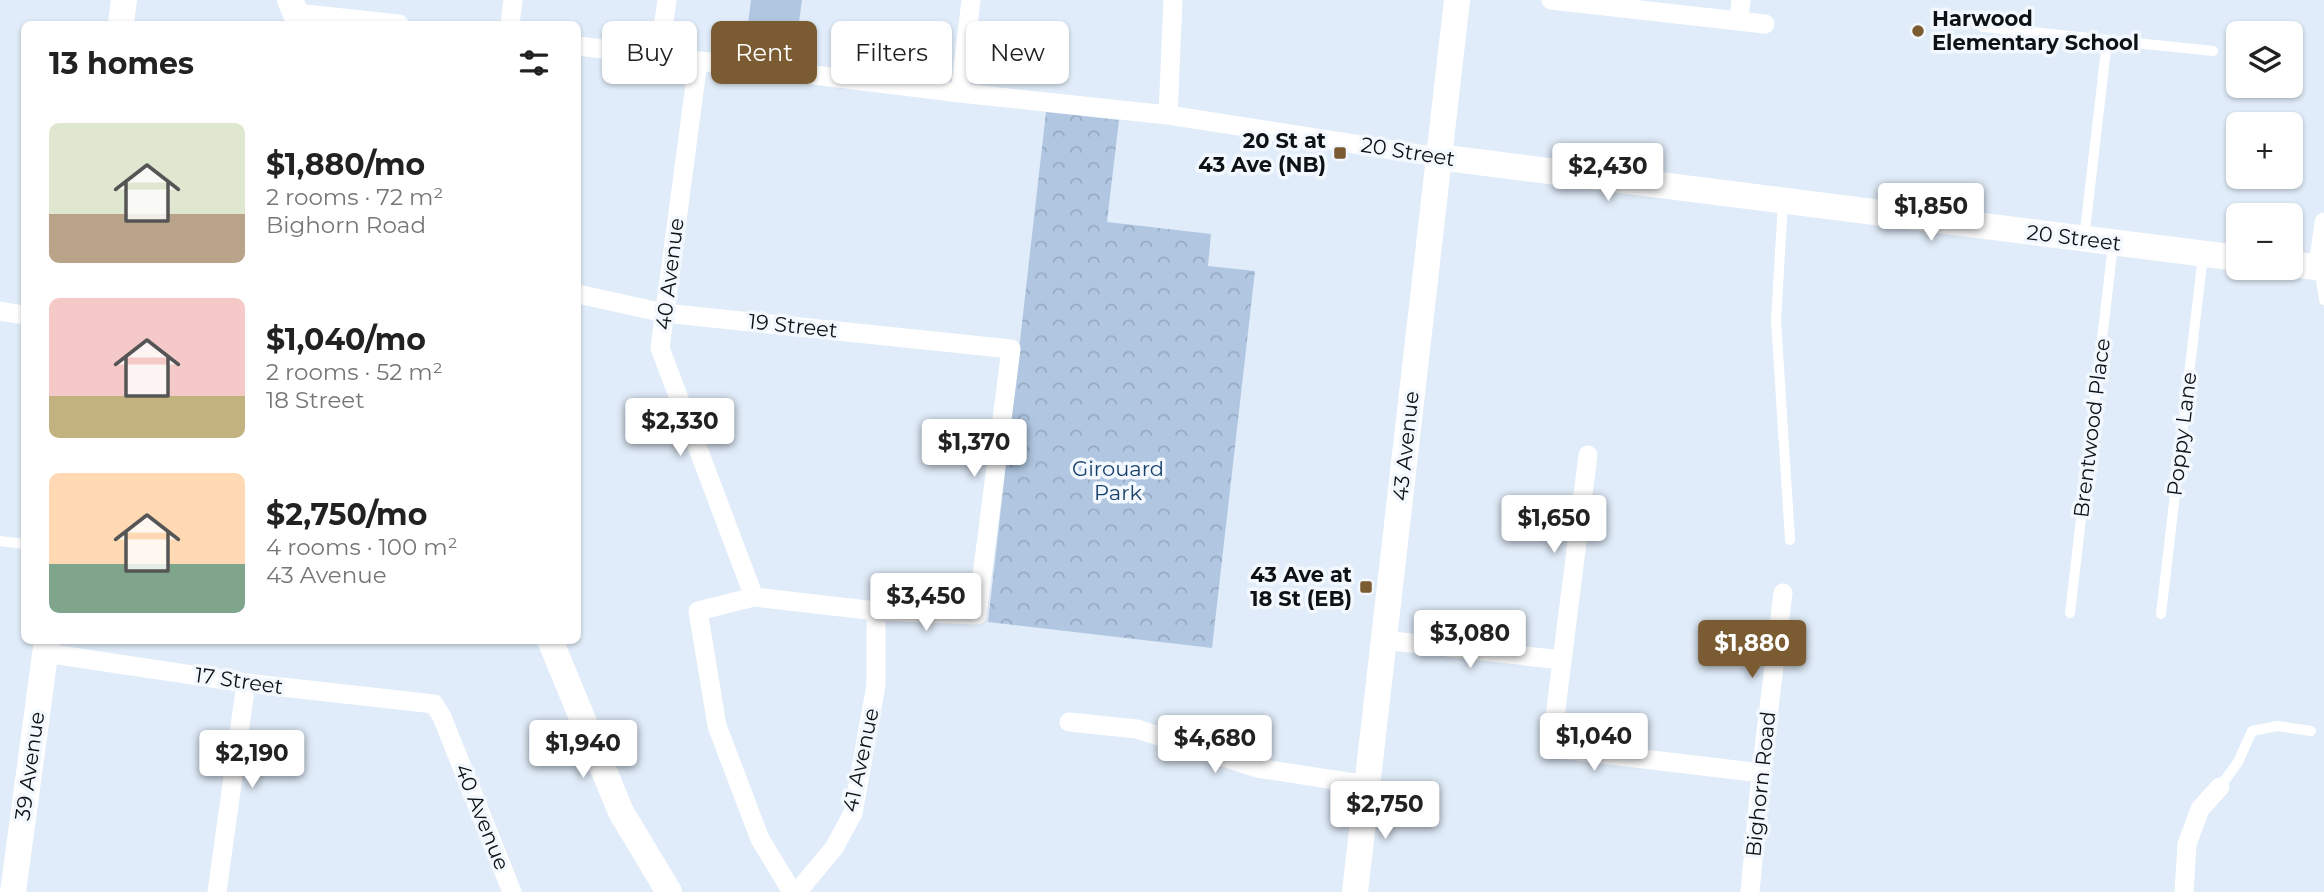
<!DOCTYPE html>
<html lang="en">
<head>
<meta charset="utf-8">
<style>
  :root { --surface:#fff; --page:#f2f2f2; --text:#222; --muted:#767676; --accent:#7b5b31 }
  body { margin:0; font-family:Montserrat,sans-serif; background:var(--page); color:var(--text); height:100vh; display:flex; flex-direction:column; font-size:26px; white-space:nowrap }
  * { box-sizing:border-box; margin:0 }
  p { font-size:23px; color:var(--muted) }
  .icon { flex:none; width:38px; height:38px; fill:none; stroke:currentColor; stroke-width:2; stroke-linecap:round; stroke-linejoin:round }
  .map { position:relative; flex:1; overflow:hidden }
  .panel { position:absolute; left:21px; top:21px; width:560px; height:623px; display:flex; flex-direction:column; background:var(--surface); border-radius:10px; box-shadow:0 2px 5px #0004 }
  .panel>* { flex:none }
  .banner { position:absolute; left:602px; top:21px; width:665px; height:63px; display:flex; gap:14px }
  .controls { position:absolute; left:2226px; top:21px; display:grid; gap:14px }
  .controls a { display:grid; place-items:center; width:77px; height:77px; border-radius:10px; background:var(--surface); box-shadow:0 2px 5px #0004; font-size:35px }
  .price { position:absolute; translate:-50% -60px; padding:0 16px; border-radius:7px; background:#fff; color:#222; font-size:23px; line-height:46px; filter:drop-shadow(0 2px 4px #0008) }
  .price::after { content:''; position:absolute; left:50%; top:42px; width:21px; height:16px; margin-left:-10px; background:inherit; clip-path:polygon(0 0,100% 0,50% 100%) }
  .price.on { background:var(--accent); color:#fff }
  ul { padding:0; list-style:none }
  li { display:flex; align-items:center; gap:21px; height:175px; padding:0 28px }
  li span { display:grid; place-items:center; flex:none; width:196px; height:140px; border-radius:10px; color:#555 }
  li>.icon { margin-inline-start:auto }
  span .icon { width:84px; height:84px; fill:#fffc; stroke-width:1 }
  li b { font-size:30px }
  h2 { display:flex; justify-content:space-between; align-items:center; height:84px; padding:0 28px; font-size:30px }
  .tag { padding:0 24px; border-radius:10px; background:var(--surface); box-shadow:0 2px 5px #0004; font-size:24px; line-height:63px }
  .tag.on { background:var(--accent); color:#fff }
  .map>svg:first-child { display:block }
</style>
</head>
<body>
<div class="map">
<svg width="2324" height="892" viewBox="0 0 2324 892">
  <defs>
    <pattern id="park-crowns" width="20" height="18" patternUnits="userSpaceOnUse" patternTransform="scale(1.75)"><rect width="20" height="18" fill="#b1c7e1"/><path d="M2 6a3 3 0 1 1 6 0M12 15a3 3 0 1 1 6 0" fill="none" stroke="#97aac0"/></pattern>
  </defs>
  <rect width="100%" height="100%" fill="#e0ecf9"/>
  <path fill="#b1c7e1" d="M751,0H802L795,52L745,47Z"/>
  <path fill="url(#park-crowns)" d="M1046,112L1119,120L1107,222L1211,234L1208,266L1255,271L1212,648L988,622Z"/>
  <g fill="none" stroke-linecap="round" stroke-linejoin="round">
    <path stroke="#fff" stroke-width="10" d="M1983,27L2213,51
      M1783,202L1776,320L1790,540
      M2084,239L2107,41
      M2319,268L2324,300
      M0,541L24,544
      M2070,613L2113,245
      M2161,614L2203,255
      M2220,787L2238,762L2252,731L2277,726L2311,731"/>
    <path stroke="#fff" stroke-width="19" d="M1551,0L1765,24
      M296,13L399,24
      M1739,21L1741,0
      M510,24L513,0
      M578,46L960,93L1168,115L1438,157
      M659,57L667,0
      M698,62L660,348L754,597
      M960,93L971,0
      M1168,115L1173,0
      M2318,267L2324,222
      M578,294L664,313L1011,349L977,615L876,611L754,597L698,611L717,726L760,839L792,892
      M0,311L24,315
      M1588,455L1551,748L1761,773
      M1384,640L1561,660
      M45,653L246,683L434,704L442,717L512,892
      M1069,722L1137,729L1257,768L1367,785
      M217,892L246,683
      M797,892L834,848L853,813L876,685V611
      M1750,892L1761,773L1783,593
      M2184,892L2187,844L2200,809L2220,787"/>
    <path stroke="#fff" stroke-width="26" d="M290,0L300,24
      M121,24L124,0
      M1438,157L2238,258
      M2291,264L2324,268
      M550,640L621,812L669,892
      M13,892L47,640
      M1355,892L1457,0"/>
  </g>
  <g fill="#7b5b31" stroke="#f3f8fe" stroke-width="2.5">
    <circle cx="1918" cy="31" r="7"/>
    <rect x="1333" y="146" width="14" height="14" rx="3.5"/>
    <rect x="1359" y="580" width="14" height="14" rx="3.5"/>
  </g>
  <g text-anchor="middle" stroke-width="7" stroke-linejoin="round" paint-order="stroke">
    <g font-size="21" font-weight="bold" fill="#0e1216" stroke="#f3f8fe" text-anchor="end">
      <text x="1932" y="26" text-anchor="start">Harwood<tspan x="1932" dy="24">Elementary School</tspan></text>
      <text x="1326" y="148">20 St at<tspan x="1326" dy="24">43 Ave (NB)</tspan></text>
      <text x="1352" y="582">43 Ave at<tspan x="1352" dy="24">18 St (EB)</tspan></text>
    </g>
    <g font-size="21" fill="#0e1216" stroke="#f3f8fe">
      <text transform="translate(1408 152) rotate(9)" y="7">20 Street</text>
      <text transform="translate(2074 238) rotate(7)" y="7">20 Street</text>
      <text transform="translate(670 274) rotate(-83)" y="7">40 Avenue</text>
      <text transform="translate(793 326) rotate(6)" y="7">19 Street</text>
      <text transform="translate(2092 428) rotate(-83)" y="7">Brentwood Place</text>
      <text transform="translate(2182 434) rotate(-83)" y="7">Poppy Lane</text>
      <text transform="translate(1406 446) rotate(-84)" y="7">43 Avenue</text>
      <text transform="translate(239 681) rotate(8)" y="7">17 Street</text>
      <text transform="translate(861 760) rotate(-78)" y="7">41 Avenue</text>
      <text transform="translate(30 766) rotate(-82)" y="7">39 Avenue</text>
      <text transform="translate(1761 784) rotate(-84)" y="7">Bighorn Road</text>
      <text transform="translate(482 817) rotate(68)" y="7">40 Avenue</text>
    </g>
    <g font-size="21" fill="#19426b" stroke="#f3f8fe">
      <text x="1118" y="476">Girouard<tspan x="1118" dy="24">Park</tspan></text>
    </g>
  </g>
</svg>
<div class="controls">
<a><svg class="icon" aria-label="layers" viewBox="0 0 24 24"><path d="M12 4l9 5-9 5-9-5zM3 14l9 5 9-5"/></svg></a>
<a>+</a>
<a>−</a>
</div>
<b class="price" style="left:1608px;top:203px">$2,430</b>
<b class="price" style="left:1931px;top:243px">$1,850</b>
<b class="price" style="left:680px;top:458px">$2,330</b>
<b class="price" style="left:974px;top:479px">$1,370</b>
<b class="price" style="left:1554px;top:555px">$1,650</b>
<b class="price" style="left:926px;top:633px">$3,450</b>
<b class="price" style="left:1470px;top:670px">$3,080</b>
<b class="price on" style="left:1752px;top:680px">$1,880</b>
<b class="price" style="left:1594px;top:773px">$1,040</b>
<b class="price" style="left:1215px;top:775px">$4,680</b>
<b class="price" style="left:583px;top:780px">$1,940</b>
<b class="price" style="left:252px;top:790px">$2,190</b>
<b class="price" style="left:1385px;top:841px">$2,750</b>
<div class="banner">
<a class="tag">Buy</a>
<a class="tag on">Rent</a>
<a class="tag">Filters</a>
<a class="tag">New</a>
</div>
<section class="panel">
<h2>13 homes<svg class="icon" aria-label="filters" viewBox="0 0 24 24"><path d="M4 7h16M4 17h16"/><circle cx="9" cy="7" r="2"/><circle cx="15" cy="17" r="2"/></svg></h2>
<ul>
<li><span style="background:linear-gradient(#dfe7d0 65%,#b9a48a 0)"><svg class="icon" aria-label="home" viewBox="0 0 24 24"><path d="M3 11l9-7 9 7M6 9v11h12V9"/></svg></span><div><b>$1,880/mo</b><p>2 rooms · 72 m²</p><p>Bighorn Road</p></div></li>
<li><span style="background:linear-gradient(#f6c9c9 70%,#c2b280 0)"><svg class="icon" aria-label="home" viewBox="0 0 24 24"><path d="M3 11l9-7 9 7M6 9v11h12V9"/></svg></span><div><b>$1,040/mo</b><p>2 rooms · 52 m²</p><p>18 Street</p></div></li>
<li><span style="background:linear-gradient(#ffd9b3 65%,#7fa58c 0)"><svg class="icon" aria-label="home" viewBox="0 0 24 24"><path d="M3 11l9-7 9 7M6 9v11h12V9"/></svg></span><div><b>$2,750/mo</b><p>4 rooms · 100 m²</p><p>43 Avenue</p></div></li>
</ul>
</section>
</div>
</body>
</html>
